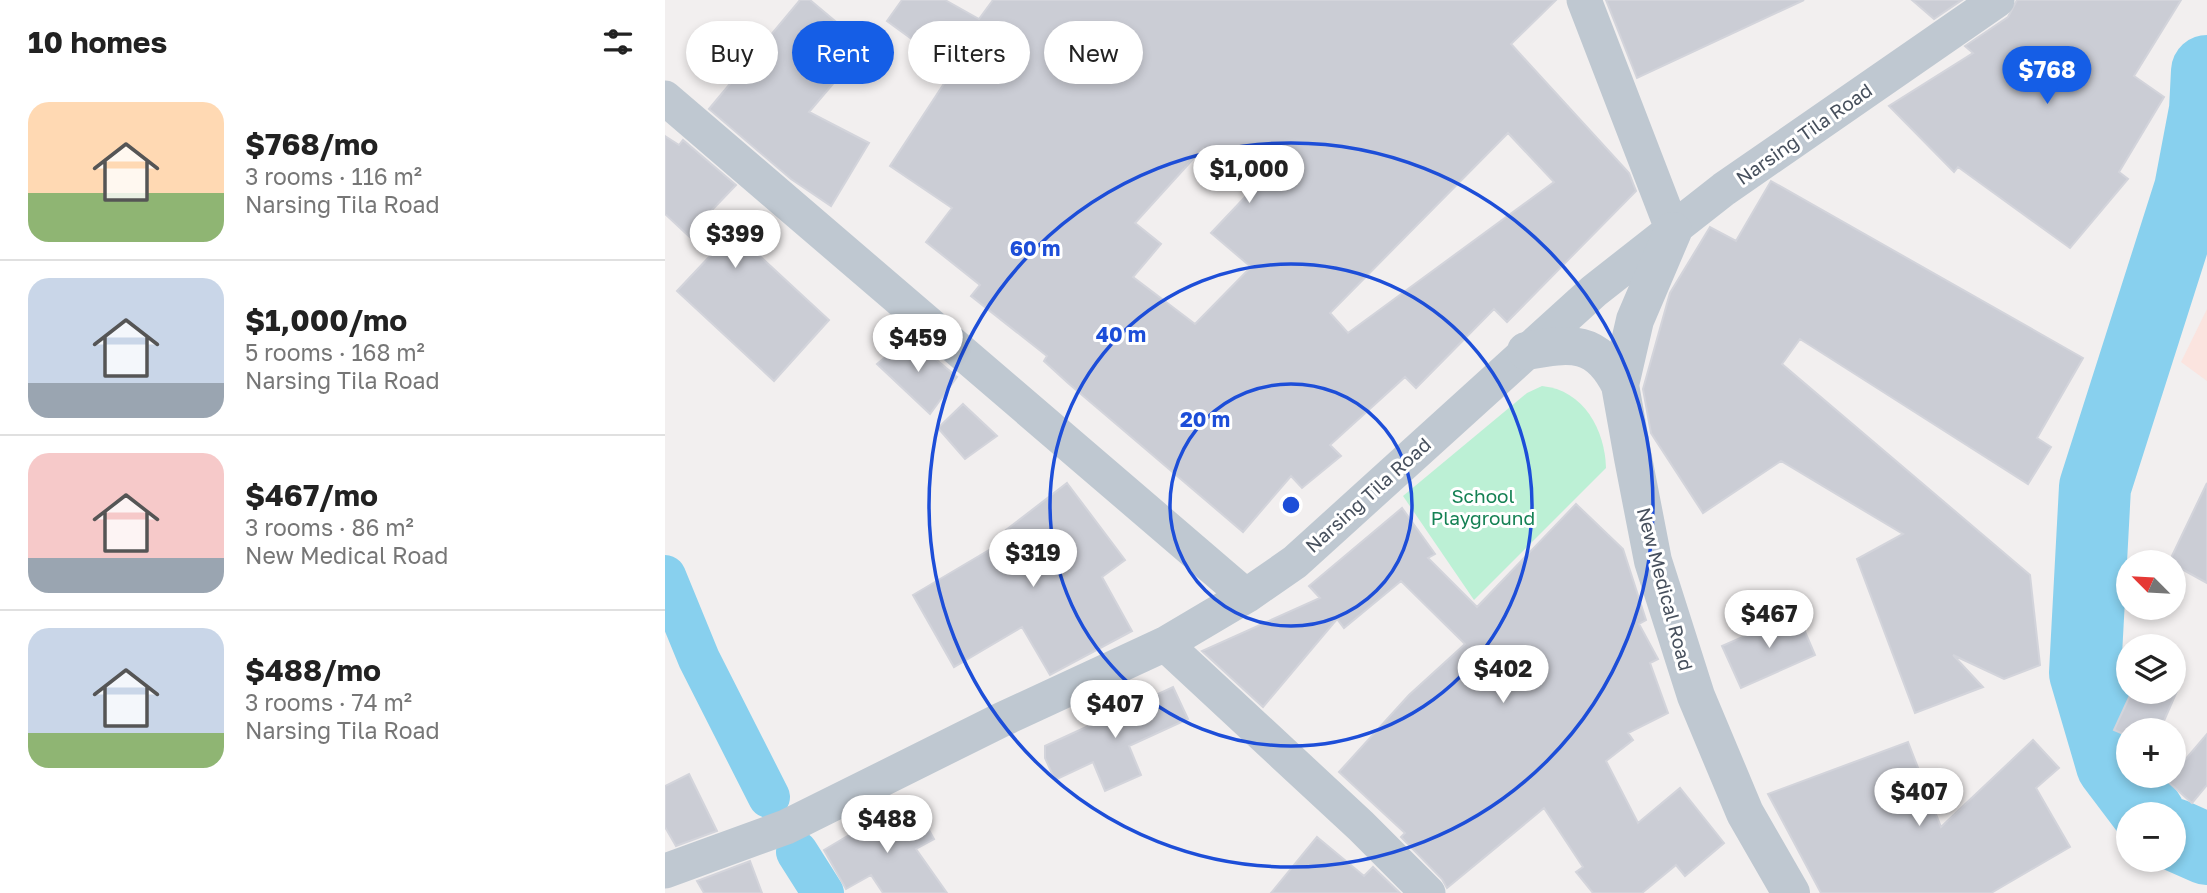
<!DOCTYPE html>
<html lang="en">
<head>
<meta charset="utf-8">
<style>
  :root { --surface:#fff; --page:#f2f2f2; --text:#222; --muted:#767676; --line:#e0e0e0; --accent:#155ee6 }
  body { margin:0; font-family:"Golos Text",sans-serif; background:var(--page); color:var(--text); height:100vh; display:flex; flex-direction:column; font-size:26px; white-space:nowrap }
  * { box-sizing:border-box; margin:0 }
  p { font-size:23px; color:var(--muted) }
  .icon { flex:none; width:38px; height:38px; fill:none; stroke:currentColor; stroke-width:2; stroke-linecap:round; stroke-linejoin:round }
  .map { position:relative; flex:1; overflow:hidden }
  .side { display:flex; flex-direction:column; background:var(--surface); width:665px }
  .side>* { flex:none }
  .guide { position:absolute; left:21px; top:21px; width:665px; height:63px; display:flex; gap:14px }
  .needle { width:46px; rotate:294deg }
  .buttons { position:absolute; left:1451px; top:550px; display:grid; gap:14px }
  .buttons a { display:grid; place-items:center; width:70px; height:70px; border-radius:50%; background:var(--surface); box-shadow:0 4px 10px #0003; font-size:35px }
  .price { position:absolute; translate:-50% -60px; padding:0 16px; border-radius:24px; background:#fff; color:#222; font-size:23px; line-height:46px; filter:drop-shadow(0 2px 4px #0008) }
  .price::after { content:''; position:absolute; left:50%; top:42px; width:21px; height:16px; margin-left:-10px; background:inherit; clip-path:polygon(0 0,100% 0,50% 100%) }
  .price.current { background:var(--accent); color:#fff }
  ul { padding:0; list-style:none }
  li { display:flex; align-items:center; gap:21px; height:175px; padding:0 28px }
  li+li { border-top:2px solid var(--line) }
  li span { display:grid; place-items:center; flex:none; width:196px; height:140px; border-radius:21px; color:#555 }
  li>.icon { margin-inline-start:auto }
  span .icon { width:84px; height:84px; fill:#fffc; stroke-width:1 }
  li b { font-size:30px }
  h2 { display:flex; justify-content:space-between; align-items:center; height:84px; padding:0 28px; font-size:30px }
  .pill { padding:0 24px; border-radius:32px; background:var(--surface); box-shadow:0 4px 10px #0003; font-size:24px; line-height:63px }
  .pill.current { background:var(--accent); color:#fff }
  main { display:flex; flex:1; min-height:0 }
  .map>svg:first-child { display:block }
</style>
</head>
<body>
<main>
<section class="side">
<h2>10 homes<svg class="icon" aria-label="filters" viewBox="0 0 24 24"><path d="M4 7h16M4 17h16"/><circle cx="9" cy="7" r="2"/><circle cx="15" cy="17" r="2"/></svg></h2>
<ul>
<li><span style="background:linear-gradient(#ffd9b3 65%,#8fb573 0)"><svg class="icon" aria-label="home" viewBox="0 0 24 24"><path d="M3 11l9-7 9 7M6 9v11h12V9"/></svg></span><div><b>$768/mo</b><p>3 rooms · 116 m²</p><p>Narsing Tila Road</p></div></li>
<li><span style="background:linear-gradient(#c9d6e8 75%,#9aa5b1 0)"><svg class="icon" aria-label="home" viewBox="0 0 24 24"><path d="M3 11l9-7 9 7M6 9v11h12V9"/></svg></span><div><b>$1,000/mo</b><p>5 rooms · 168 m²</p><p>Narsing Tila Road</p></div></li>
<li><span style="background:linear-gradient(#f6c9c9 75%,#9aa5b1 0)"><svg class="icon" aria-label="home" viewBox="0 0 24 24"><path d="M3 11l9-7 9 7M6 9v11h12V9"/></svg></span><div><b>$467/mo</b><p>3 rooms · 86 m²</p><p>New Medical Road</p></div></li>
<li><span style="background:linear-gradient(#c9d6e8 75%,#8fb573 0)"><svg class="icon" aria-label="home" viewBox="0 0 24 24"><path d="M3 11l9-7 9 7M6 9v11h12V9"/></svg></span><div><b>$488/mo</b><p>3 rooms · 74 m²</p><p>Narsing Tila Road</p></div></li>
</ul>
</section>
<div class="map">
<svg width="1542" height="893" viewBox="0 0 1542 893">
  <rect width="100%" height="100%" fill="#f2efef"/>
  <path fill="#fbe4df" d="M1542,309V381L1516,362Z"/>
  <path fill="#bcf0d5" d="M877,386C919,390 940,430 941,468L809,600L738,496L862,393Z"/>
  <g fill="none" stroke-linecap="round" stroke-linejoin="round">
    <path stroke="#88d0ee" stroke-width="42" d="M0,576L34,659L104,797
      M132,852L158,893"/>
    <path stroke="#88d0ee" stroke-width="72" d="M1484,814L1447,765L1420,673L1430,487L1525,189L1540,110L1542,71
      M1508,834L1542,849"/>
  </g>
  <path fill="#cbcdd5" stroke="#d3d4db" stroke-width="2" fill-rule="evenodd" d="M135,0H145L200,46L144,112L204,143L166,206L126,179L44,109Z
    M237,0H280L314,19L328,0H891L846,44L964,173L971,191L842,322L829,309L751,388L740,377L665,445L676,456L637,488L626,476L578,532L403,383L379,361L382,356L306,296L315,285L261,242L287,208L225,166L280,82L265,72L274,59L222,21ZM843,133L889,182L683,333L665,313ZM538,148L582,195L546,233L586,267L530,324L468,277L496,244L470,223Z
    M941,0H1139L972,78Z
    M1247,0H1297L1269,19Z
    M1352,0H1516L1469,76L1499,97L1454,172L1463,179L1405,248L1293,167L1289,172L1224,106L1308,53L1300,46L1343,17Z
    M0,136L14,145L18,140L71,185L46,211L164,320L109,381L12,291L45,256L0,214Z
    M1106,181L1418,358L1372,438L1386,447L1363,484L1135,339L1117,364L1365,575L1375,665L1339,679L1288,655L1318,687L1250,713L1192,559L1238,534L1116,461L1038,513L986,433L978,389L1005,293L1045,227L1071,241Z
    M244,337L292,377L265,414L212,364Z
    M298,404L332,436L300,459L273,428Z
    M402,483L460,560L437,577L467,631L385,675L357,627L289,667L248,595L346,537L341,530Z
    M1542,483V583L1504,562Z
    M911,504L958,549L981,620L974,624L993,659L985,663L1003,713L963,733L968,740L941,761L973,823L1015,788L1059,843L1020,876L1011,865L977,893H928L911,872L918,867L879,808L782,888L777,879L736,837L740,833L674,772L744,695L800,644L736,581L679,628L672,619L598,707L537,651L655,598L644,586L737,508L770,554L763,558L812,607Z
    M1132,613L1150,655L1076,688L1057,646Z
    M508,687L523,719L464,746L476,775L440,791L428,762L390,780L380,758V746Z
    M1467,691H1512L1495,730H1463V736L1449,730Z
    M1542,734V785L1527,803L1502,781Z
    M1368,740L1394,768L1371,788L1405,847L1326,893H1156L1103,794L1243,742L1276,827Z
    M24,774L52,831L11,846L0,827V786Z
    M250,805L269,839L251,849L282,893H218L206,875L181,889L159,850L228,809L230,814Z
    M652,837L699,876L708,867L735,893H606Z
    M85,861L97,893H39L32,881Z"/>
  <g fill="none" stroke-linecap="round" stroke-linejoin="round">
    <path stroke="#bfc8d1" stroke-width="35" d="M919,0L1008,231
      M0,98L581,596
      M500,644L696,826L763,893
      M0,871L121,827L336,720L500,644L581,596L630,562L929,291L1059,189L1332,0"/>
    <path stroke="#bfc8d1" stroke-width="38" d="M1008,231L970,320L955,385L968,458L988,561L1031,696L1080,813L1126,893
      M861,351C906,343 932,339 955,385"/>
  </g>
  <g fill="none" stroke="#1d4ed8" stroke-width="3.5">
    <circle cx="626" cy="505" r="121"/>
    <circle cx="626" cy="505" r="241"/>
    <circle cx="626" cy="505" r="362"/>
  </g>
  <g text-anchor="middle" stroke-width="6" stroke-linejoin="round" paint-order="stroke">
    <g font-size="19" fill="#47505d" stroke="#fff">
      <text transform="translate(1139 134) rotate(-35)" y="7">Narsing Tila Road</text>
      <text transform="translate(703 495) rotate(-42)" y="7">Narsing Tila Road</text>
      <text transform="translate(1000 589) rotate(75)" y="7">New Medical Road</text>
    </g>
    <g font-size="19" fill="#158154" stroke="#fff">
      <text x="818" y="503">School<tspan x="818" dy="22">Playground</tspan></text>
    </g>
  </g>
  <circle cx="626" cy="505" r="10" fill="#1d4ed8" stroke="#fff" stroke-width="3.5"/>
  <g font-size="21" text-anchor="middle" font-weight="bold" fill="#1d4ed8" stroke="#fff" stroke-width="6" stroke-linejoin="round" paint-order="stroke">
    <text x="370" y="256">60 m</text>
    <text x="456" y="342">40 m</text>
    <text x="540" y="427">20 m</text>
  </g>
</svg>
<div class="buttons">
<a><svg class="needle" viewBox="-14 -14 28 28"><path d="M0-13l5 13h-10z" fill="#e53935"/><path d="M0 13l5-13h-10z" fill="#767676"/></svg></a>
<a><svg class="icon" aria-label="layers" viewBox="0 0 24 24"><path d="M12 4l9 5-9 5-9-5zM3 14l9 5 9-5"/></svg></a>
<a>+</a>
<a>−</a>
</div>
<b class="price current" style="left:1382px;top:106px">$768</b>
<b class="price" style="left:584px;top:205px">$1,000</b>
<b class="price" style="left:70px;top:270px">$399</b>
<b class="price" style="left:253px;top:374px">$459</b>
<b class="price" style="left:368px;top:589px">$319</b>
<b class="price" style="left:1104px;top:650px">$467</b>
<b class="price" style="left:838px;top:705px">$402</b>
<b class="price" style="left:450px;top:740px">$407</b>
<b class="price" style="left:1254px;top:828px">$407</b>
<b class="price" style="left:222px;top:855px">$488</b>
<div class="guide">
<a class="pill">Buy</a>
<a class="pill current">Rent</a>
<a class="pill">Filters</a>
<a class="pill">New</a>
</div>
</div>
</main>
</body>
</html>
